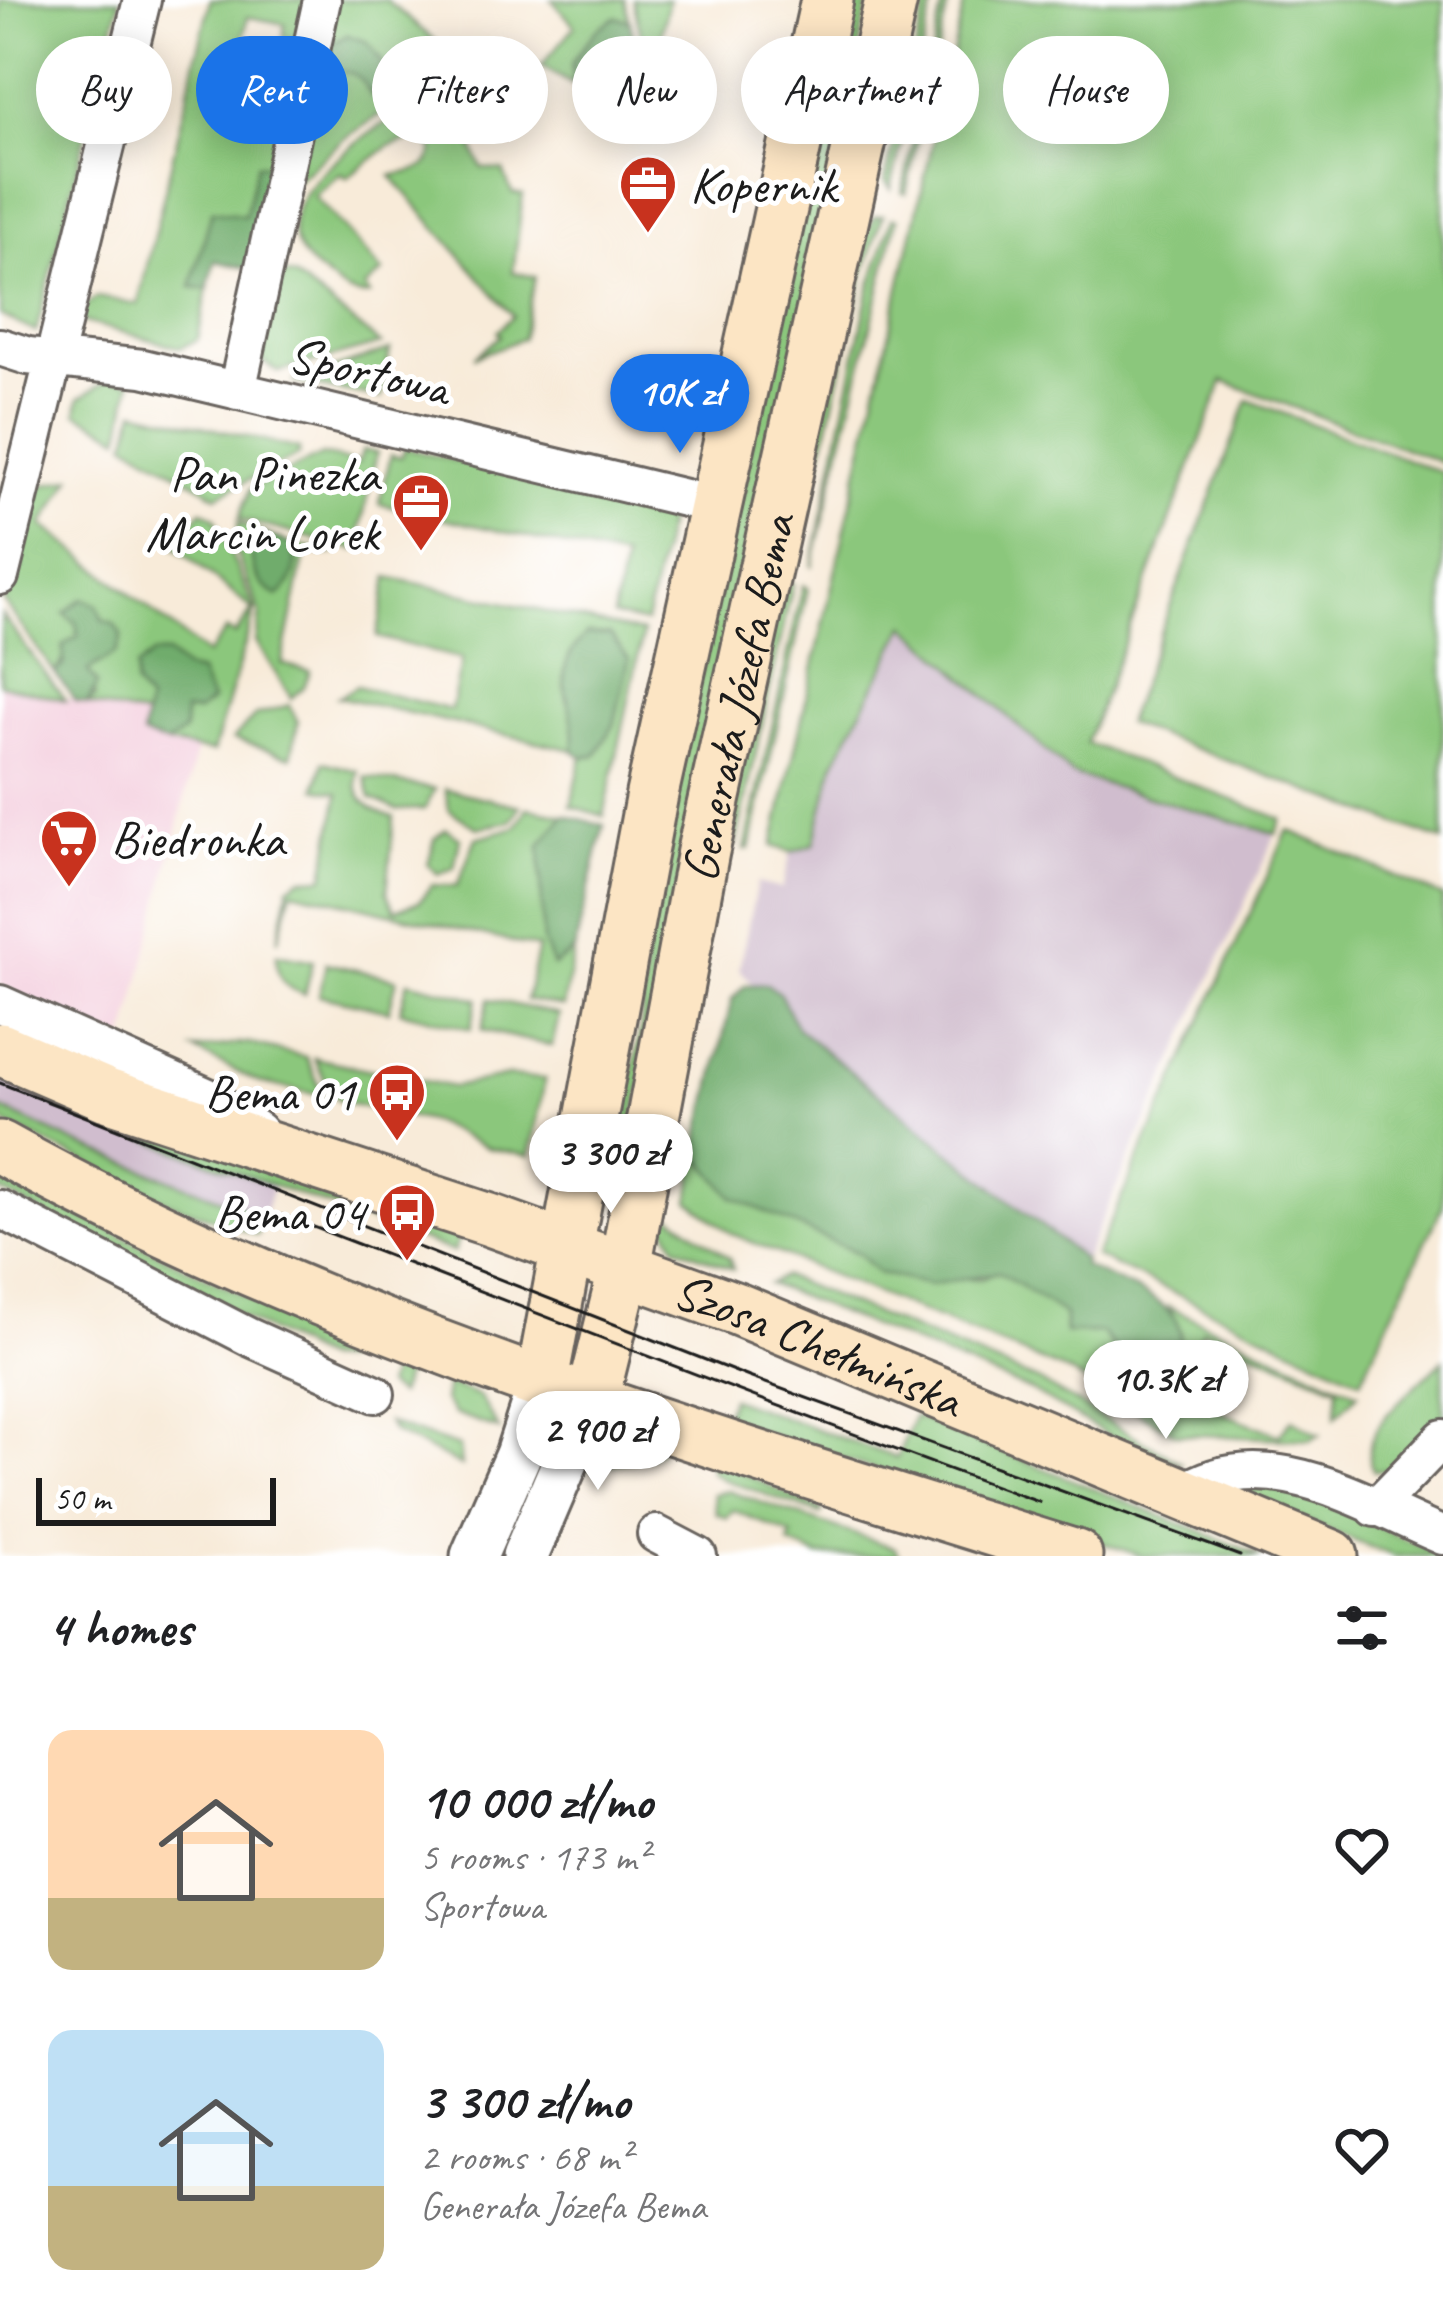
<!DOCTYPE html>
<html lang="en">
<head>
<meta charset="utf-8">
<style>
  :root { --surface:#fff; --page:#f2f2f2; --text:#202124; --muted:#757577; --accent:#1a73e8 }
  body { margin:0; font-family:Caveat,sans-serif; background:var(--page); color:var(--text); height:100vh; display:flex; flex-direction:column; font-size:45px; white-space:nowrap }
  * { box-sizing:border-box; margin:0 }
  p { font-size:39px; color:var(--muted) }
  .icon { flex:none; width:66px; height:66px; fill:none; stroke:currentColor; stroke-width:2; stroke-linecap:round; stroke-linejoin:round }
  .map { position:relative; height:1556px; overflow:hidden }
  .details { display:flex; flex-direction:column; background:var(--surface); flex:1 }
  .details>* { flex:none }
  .hud { position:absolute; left:36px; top:36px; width:1371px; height:108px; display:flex; gap:24px }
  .scale { position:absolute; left:36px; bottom:30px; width:240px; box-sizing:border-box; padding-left:12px; border:6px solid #1c1c1c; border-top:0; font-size:33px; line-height:42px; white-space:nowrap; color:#1c1c1c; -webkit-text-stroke:9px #fff; paint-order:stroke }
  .price { position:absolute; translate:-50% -102px; padding:0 27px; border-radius:42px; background:#fff; color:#222; font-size:39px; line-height:78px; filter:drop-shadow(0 3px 6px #0008) }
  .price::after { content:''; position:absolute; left:50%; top:72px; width:36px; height:27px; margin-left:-18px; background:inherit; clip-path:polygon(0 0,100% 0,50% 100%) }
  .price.active { background:var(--accent); color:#fff }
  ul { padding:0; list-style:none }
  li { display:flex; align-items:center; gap:36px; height:300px; padding:0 48px }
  li span { display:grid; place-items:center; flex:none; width:336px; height:240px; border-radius:24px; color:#555 }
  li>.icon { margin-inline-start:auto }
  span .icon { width:144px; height:144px; fill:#fffc; stroke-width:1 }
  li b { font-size:51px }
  h2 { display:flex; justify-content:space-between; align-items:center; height:144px; padding:0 48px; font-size:51px }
  .chip { padding:0 42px; border-radius:54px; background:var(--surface); box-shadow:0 6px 30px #0003; font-size:42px; line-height:108px }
  .chip.active { background:var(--accent); color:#fff }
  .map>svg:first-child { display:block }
</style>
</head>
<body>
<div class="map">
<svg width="1443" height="1556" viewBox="0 0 1443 1556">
  <rect width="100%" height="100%" fill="#fff"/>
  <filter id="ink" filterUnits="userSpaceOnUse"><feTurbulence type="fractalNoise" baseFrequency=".00833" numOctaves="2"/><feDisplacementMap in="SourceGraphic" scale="24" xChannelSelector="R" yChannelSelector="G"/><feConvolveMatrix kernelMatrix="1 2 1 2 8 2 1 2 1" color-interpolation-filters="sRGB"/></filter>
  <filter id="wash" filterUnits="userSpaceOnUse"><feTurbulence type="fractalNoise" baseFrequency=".004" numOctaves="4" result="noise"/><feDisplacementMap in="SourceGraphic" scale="48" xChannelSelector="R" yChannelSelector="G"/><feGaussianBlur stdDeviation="2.7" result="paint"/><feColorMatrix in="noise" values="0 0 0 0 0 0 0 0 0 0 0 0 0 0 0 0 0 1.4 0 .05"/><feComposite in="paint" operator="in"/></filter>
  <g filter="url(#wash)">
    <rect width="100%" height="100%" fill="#f8ebd9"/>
    <path fill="#f4cfde" d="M0,684L202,727L123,1050L0,985Z"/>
    <path fill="#d0bdce" d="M905,624L1073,775L1276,834L1084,1260L797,1027L739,969L757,883L782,889L791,852L814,844L834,764Z
      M0,1077L274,1186L263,1215L80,1145L0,1108Z"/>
    <path fill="#8bc77c" stroke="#54724c" stroke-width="3" d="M0,0H120L36,332L0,315Z
      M210,0H312L303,40L283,37L285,24L248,17L239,58L276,65L282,42L302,49L278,166L245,216L213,211L192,287L208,289L198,339L181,348L84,322L80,310L97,297L138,304Z
      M331,0H386L456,58L430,83L346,137L295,182L320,53L380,86L330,46Z
      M552,0H625L630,21L616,17L572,63L573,85L541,66L575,26Z
      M633,0H669L651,78Z
      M846,0H869L624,1167L616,1165L641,1027L649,905Z
      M927,0H934L891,189L885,181Z
      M944,0H949L906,193L902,192Z
      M965,0H1443V463L1223,381L1086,743L1282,819L1276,834L1073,775L906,625L834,764L814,844L791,852L773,846Z
      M508,82L502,127L484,130L473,147L482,168L503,171L512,193L523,195L513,272L535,277L522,339L474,357L500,336L497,331L513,316L391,176C411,170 428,174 434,149L418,138L389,146L347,178L341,173L314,196L383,272L365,288L370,295C348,298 337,285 321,273C243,216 347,148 396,116L400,120C423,86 466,85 508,82Z
      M883,215L863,277L797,563L786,560L855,257L875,216Z
      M892,218L897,219L812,567L869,291Z
      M283,274L294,276L381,344L278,372L259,359Z
      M390,350L381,398L293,382Z
      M109,379L131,382L121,437L77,413L79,399Z
      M1248,400L1443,473V841L1126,723Z
      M135,410L299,449V455L217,496L127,443Z
      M405,448L669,514L646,623L613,616L624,559L379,504L391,455L401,457Z
      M363,450L377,453L356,550L239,519L250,489L322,455L358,463Z
      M72,478L43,525L207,655L227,630L235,635L253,610L175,546L202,510L215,517L255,610L213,752L167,744L184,732V711L200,673L186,670L167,654L135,686L148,702L146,717L87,704L95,697L88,671L117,652L122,636L65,614L76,623L78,637L55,673L4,602L34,487Z
      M238,523L267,534L251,547L297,563L292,544L336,553H305L282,664L310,671L304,687L291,698L256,642L260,613L234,546Z
      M783,576L793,584L736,844L728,830Z
      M388,577L643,633L604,816L571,806L582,757L595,756L614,725L629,659L576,727L573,750L338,697L357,686L451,710L462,659L377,637Z
      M803,585L808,588L750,849L745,850Z
      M2,615L65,700L0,684Z
      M289,705L298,722L291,757L233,739L256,715Z
      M323,762L358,771C352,798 370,811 394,817L387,892L395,910L420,901L432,885L457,886L476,838L516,827L527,808L565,815L540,845L553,966L574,951L563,1007L526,1000L538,948L292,890L278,941L289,886L301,878L324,877L339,793L316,788Z
      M365,777L435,789L425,809L397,810L371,798Z
      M445,789L520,806L511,821L477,828L449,810Z
      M446,829L460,838L454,868L438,874L428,864L435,838Z
      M1288,830L1443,897V1205L1361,1380L1095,1256Z
      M277,954L313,961L305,994C284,990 275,975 277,954Z
      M326,963L397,979L389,1011L319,995Z
      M408,981L478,999L471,1029L400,1011Z
      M489,999L559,1015L552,1046L482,1030Z
      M247,1043L306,1057L324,1096L258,1082L194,1050Z
      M314,1058L453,1087L508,1076L545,1079L530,1156L487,1148L433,1122L342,1102L331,1093Z
      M0,1076L461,1229L454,1252L149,1140Z
      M0,1108L80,1145L263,1215L257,1235L173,1204L0,1121Z
      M696,1153L733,1197L859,1254L878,1273L981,1279L999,1271L1065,1315V1332L1102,1333L1114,1346L1181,1333L1169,1307L1358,1393L1336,1416L1338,1387L1203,1330L1196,1348L1186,1349L1177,1395L1279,1435L1292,1419L1320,1435L1310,1440L1176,1434L1070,1373L732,1234L690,1201Z
      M0,1176L284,1315L408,1367L398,1395L386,1386L392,1368L360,1352L341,1361L324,1360L0,1191Z
      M667,1212L729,1258L733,1269L676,1246L658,1213Z
      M783,1276L1038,1381L1183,1464L1148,1458L1031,1391L769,1284Z
      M1443,1360V1425L1392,1469L1374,1471C1350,1433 1418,1386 1443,1360Z
      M447,1383L480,1397L499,1430L454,1414L444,1401Z
      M731,1398L897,1458L914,1416L1261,1556H1142L722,1420Z
      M388,1423L459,1447L461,1466L393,1432Z
      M622,1441L628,1439L667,1445L650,1457L588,1469L601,1451Z
      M708,1457L822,1510L821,1514L722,1479L711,1472Z
      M1215,1487H1290L1443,1556H1394Z
      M728,1491L895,1548L899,1556H818L789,1544L792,1535L733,1510L727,1518L716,1513L713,1494Z"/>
    <path fill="#70ac6c" stroke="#466444" stroke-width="3" d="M616,17L630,21L646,93L573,85L572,63L596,30Z
      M347,35L368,42L383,64L372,97C363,80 355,68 334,73L326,60L330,46Z
      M257,164L278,166L255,270L215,261L208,289L191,287L212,211L245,216Z
      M267,534L292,544C298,567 297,581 278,596C257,585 251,570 251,547Z
      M83,598L97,605L102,619L114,624L122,636L116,653L88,671L97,684L87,704L75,701L55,673L64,665L63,646L78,636L76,623L64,613Z
      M587,634L610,635L629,659L614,725L595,756L582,757L573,750C580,702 541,677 587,634Z
      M153,654H167L186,670L200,673L211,701L198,712H184V732L167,744L142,736L148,702L135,686L136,668Z
      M565,815L604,825L574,951L553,966L543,942L540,845Z
      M767,984L780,994L797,1028L1084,1260L1083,1266C1130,1288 1222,1314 1159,1376L1134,1374L1102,1333H1065V1315L999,1272L929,1285L878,1273L859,1254L733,1197L696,1153L732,999L745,985Z"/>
  </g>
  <g filter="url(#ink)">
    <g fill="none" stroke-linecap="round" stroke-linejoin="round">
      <g stroke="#69645e" stroke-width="42">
        <path id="minor" d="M0,347L28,356L143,368L714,505
          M237,391L322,0
          M0,576L142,0
          M0,1004L208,1097L258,1131
          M0,1209L249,1337L376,1394
          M1179,1495C1263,1437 1361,1502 1443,1536
          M1375,1508L1443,1438
          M656,1534L698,1556"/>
      </g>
      <g stroke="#69645e" stroke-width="51">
        <path id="tertiary" d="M474,1556L518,1455L542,1380
          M525,1556L593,1397"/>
      </g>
      <g stroke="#69645e" stroke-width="57">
        <g id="secondary">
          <path id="s1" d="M0,1049L107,1095L490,1220L737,1309L1332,1556"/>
          <path d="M0,1147C325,1329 720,1445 1076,1556"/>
          <path d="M542,1380L652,794L827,0"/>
          <path id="s2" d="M593,1397L625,1267L703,851L891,0"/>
        </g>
      </g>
      <use href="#minor" stroke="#fff" stroke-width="36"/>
      <use href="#tertiary" stroke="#fff" stroke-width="45"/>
      <use href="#secondary" stroke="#fce5c4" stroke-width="51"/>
      <path stroke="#1c1c1c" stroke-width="3" d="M0,1083L749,1377L1240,1556
        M282,1215C534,1311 785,1411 1039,1502"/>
    </g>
  </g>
  <defs>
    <g id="office-pin" transform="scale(3)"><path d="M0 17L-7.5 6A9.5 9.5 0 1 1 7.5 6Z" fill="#c8321e" stroke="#fff"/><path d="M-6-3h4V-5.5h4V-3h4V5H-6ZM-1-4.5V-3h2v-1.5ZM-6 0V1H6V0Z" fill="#fff"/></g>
    <g id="supermarket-pin" transform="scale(3)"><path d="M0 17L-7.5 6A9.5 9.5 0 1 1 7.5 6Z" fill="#c8321e" stroke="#fff"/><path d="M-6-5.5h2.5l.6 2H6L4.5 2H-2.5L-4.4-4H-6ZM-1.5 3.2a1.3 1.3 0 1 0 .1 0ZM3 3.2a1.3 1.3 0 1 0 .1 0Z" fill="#fff"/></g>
    <g id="bus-pin" transform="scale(3)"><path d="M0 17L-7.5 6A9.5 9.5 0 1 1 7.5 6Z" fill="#c8321e" stroke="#fff"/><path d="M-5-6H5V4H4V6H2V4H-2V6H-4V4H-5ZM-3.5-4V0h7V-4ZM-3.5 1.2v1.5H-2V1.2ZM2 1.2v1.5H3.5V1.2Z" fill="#fff"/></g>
  </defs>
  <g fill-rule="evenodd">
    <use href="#office-pin" x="648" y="184"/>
    <use href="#office-pin" x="421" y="502"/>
    <use href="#supermarket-pin" x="69" y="838"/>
    <use href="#bus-pin" x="397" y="1092"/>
    <use href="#bus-pin" x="407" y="1212"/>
  </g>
  <g text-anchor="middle" stroke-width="10" stroke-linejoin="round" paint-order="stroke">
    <g font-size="51" fill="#1c1c1c" stroke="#fff" text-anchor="end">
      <text x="690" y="202" text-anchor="start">Kopernik</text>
      <text x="379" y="491">Pan Pinezka<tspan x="379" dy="59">Marcin Lorek</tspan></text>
      <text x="111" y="856" text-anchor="start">Biedronka</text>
      <text x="355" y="1110">Bema 01</text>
      <text x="365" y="1230">Bema 04</text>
    </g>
    <g font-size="51" fill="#1c1c1c" stroke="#fff">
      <text transform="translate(369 370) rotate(13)" y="18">Sportowa</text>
      <text dy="18" stroke="none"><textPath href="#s2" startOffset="714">Generała Józefa Bema</textPath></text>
      <text dy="18" stroke="none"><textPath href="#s1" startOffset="870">Szosa Chełmińska</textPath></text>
    </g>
  </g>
</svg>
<div class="scale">50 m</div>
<b class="price active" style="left:680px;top:456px">10K zł</b>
<b class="price" style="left:611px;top:1216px">3 300 zł</b>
<b class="price" style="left:1166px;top:1442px">10.3K zł</b>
<b class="price" style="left:598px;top:1493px">2 900 zł</b>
<div class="hud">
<a class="chip">Buy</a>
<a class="chip active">Rent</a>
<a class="chip">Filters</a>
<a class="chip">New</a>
<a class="chip">Apartment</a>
<a class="chip">House</a>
</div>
</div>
<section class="details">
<h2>4 homes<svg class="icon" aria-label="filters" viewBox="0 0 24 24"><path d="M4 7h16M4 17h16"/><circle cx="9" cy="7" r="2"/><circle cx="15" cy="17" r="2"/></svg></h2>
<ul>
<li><span style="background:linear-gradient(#ffd9b3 70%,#c2b280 0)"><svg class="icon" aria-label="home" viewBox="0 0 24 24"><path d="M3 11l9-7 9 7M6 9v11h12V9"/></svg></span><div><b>10 000 zł/mo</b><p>5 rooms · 173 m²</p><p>Sportowa</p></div><svg class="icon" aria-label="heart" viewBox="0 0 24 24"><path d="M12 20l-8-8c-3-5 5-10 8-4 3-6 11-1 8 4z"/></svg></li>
<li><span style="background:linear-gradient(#bfe0f5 65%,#c2b280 0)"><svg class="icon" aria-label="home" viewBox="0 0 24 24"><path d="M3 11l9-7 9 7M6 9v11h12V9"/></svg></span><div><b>3 300 zł/mo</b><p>2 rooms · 68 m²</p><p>Generała Józefa Bema</p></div><svg class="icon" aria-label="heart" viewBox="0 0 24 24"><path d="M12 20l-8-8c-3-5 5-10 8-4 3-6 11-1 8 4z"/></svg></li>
</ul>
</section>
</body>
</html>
